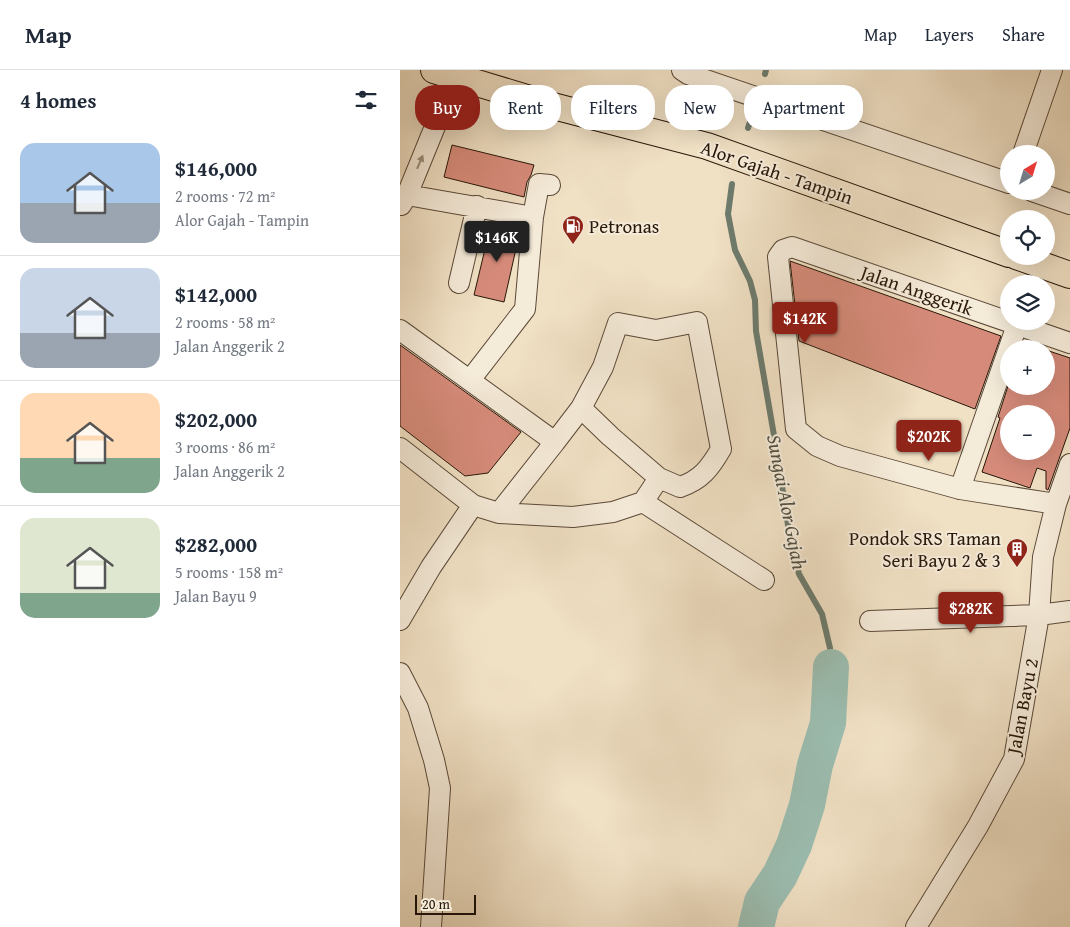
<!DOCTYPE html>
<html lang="en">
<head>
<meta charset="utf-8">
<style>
  :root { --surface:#fff; --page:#f6f6f7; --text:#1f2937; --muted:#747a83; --line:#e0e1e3; --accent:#8f2418 }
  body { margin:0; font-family:"Gentium Book Plus",serif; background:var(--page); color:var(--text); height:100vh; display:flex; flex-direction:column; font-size:19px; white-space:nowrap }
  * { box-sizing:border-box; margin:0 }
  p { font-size:16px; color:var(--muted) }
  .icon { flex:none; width:28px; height:28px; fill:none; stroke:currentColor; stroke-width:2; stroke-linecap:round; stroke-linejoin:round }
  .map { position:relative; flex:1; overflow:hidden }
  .drawer { display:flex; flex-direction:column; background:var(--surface); width:400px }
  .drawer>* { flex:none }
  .banner { position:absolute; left:15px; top:15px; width:475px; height:45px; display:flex; gap:10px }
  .needle { width:32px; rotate:38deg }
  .controls { position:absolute; left:600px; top:75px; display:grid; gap:10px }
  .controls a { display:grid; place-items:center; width:55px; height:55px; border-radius:50%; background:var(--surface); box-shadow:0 5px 20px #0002; font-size:25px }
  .scale { position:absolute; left:15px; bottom:12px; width:61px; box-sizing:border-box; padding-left:5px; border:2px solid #291709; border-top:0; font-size:14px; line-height:18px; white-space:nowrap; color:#291709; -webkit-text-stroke:4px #f5ebd9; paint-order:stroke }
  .price { position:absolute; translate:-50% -42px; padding:0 11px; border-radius:5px; background:var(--accent); color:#fff; font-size:16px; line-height:32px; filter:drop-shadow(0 1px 2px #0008) }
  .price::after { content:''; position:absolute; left:50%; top:30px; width:15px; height:11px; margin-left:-8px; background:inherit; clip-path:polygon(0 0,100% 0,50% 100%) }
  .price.current { background:#222; color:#fff }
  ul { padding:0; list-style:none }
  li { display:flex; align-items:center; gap:15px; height:125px; padding:0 20px }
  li+li { border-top:1px solid var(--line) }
  li span { display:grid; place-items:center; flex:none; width:140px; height:100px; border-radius:15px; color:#555 }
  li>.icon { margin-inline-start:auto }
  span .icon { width:60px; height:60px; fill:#fffc; stroke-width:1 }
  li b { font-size:21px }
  h2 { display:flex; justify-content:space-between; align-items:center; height:60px; padding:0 20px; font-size:21px }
  .tag { padding:0 18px; border-radius:20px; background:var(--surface); box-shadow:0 5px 20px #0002; font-size:18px; line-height:45px }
  .tag.current { background:var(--accent); color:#fff }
  header { display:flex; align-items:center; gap:30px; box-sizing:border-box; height:70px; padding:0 25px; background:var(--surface); border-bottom:1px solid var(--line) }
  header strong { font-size:24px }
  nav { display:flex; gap:28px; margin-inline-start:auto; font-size:18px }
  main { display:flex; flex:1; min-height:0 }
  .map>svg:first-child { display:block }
</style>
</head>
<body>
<header>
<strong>Map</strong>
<nav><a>Map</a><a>Layers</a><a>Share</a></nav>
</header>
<main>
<section class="drawer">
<h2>4 homes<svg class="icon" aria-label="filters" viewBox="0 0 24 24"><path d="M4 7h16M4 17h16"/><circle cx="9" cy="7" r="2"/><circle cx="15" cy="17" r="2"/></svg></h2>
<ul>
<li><span style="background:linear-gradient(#a9c7e8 60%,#9aa5b1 0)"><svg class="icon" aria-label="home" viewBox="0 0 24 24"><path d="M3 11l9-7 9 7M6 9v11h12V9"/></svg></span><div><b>$146,000</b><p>2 rooms · 72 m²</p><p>Alor Gajah - Tampin</p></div></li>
<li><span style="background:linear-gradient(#c9d6e8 65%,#9aa5b1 0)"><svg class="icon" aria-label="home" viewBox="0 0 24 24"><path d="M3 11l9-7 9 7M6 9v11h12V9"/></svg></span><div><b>$142,000</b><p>2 rooms · 58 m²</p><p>Jalan Anggerik 2</p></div></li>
<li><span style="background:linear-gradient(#ffd9b3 65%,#7fa58c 0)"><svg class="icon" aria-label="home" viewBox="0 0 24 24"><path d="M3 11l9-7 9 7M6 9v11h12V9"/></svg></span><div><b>$202,000</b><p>3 rooms · 86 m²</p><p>Jalan Anggerik 2</p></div></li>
<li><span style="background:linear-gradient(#dfe7d0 75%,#7fa58c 0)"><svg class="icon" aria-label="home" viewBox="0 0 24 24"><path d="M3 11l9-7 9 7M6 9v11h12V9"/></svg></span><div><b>$282,000</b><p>5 rooms · 158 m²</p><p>Jalan Bayu 9</p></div></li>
</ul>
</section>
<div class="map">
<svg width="670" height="857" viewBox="0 0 670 857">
  <rect width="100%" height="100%" fill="#f0e0c4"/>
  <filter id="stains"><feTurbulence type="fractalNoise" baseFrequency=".004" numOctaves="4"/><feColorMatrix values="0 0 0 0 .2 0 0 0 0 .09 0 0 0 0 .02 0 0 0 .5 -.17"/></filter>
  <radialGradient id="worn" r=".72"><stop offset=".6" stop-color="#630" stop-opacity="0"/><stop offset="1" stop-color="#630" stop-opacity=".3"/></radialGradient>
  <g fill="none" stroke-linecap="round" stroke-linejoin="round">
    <path stroke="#6d7b6d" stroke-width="6" d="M365,4L366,0
      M348,58L355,37
      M332,114L328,144L335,180L350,211L355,230L356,261L376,377L390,468L399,504L422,544L430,578L431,597"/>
    <path stroke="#9bbdb0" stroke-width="36" d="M356,857L362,832L380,805L394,775L407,735L415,695L428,653L431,597"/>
  </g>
  <path fill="#d68b7a" stroke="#291709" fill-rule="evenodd" d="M52,75L134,95L131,105L127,112L124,127L44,107Z
    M91,154L120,161L104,232L74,225Z
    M390,191L601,266L575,339L399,271Z
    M0,275L121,362L88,403L65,406L0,356Z
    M646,280L670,288V358L648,420L646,419V401L637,398L630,418L582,402L600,348L598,347L608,316H646ZM609,344H646V381H609Z"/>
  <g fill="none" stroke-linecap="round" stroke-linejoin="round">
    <g stroke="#5b4938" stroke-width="22">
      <path id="minor" d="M282,0L288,4L609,113
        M623,84L652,0
        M632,121L670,134
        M7,125L133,147L139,114L150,115
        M1,135L7,125L56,5
        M59,213L77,136
        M297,252L321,379C310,398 301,410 280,417L259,408L210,366L181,338L203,297L218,253L256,260Z
        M0,260L155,372L181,338
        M70,310L125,239L133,147
        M0,378L73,435L99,443L173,447L213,442L243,432L259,408
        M560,419L617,255
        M243,432L364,510
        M656,434L560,419L440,386L417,376L396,359L378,187L383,180L392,177L670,273
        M99,443L155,372
        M0,550L31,497L73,435
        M470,551L639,545L670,541
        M0,603L18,638L34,690L40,718L31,857
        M516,857L578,756L614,689L639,545L643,487L656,434L670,394"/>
    </g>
    <g stroke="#291709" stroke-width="28">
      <path id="major" d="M34,0L153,36L307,76L609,184
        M616,186L670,205"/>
    </g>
    <use href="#minor" stroke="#f5ebd9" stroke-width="20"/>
    <use href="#major" stroke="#f0e0c4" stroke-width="26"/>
  </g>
  <defs><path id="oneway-solid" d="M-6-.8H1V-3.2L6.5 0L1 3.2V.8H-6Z" transform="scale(1.25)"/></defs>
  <use fill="#998c7b" href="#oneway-solid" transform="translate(20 92) rotate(-67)"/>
  <defs>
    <g id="fuel-pin" transform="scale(1.125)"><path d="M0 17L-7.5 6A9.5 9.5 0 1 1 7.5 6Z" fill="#8f2418" stroke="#f5ebd9"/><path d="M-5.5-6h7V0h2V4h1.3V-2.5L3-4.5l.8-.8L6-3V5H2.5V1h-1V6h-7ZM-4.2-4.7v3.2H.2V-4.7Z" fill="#fff"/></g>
    <g id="building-pin" transform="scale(1.125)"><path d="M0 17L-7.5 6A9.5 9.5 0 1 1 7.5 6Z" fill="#8f2418" stroke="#f5ebd9"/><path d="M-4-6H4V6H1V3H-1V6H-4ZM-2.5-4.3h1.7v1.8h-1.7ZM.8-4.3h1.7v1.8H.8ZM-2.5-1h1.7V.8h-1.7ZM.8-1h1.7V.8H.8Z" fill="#fff"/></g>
  </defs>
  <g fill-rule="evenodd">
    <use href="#fuel-pin" x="173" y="156"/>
    <use href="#building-pin" x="617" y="479"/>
  </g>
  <g text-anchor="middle" stroke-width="4" stroke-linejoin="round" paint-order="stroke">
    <g font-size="19" fill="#291709" stroke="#f5ebd9">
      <text transform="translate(377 102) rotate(19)" y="7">Alor Gajah - Tampin</text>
      <text transform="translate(517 220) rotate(19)" y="7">Jalan Anggerik</text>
      <text transform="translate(622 636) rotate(-79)" y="7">Jalan Bayu 2</text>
    </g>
    <g font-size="19" fill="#291709" stroke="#f5ebd9" text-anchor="start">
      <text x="189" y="163">Petronas</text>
      <text x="601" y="475" text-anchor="end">Pondok SRS Taman<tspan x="601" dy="22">Seri Bayu 2 &amp; 3</tspan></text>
    </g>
    <g font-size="20" font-style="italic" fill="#515143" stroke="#f5ebd9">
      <text transform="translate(387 432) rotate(79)" y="7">Sungai Alor Gajah</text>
    </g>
  </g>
  <rect width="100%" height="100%" filter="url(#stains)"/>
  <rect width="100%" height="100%" fill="url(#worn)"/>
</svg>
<div class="controls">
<a><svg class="needle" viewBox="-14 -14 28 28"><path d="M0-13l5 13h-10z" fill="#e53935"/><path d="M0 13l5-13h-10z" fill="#747a83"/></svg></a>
<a><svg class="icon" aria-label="locate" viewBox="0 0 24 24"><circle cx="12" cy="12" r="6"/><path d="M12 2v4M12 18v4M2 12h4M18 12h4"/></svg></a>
<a><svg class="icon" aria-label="layers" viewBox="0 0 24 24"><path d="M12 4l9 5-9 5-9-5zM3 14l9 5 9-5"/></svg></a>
<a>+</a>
<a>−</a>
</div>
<div class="scale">20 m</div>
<b class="price current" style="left:97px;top:193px">$146K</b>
<b class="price" style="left:405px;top:274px">$142K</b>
<b class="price" style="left:529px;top:392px">$202K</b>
<b class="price" style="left:571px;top:564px">$282K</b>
<div class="banner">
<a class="tag current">Buy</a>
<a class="tag">Rent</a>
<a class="tag">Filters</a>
<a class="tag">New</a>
<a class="tag">Apartment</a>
</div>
</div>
</main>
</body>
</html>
